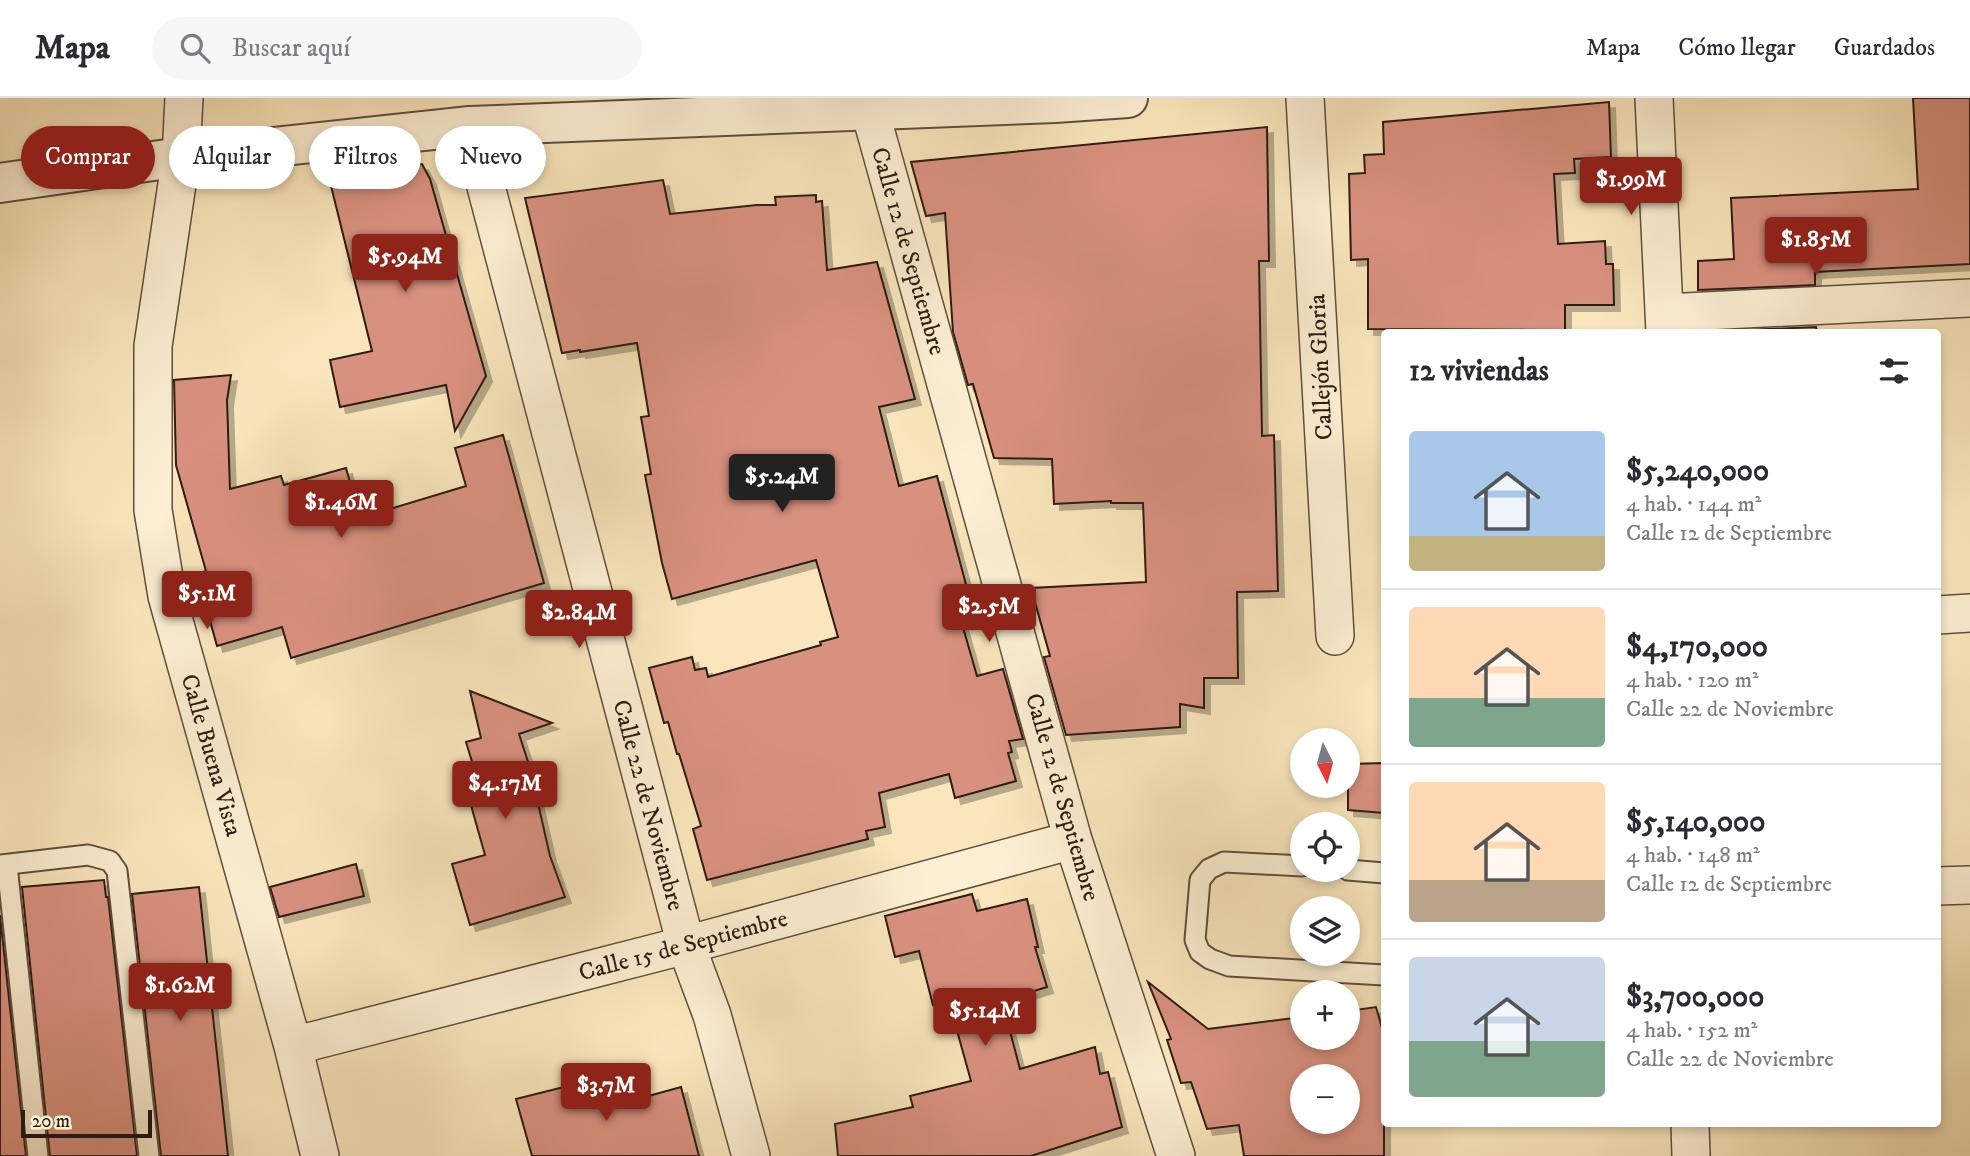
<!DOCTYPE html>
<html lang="es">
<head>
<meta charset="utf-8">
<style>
  :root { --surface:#fff; --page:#f7f7f7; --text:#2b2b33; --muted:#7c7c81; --line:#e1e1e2; --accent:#8f2418 }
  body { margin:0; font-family:"IM FELL DW Pica",serif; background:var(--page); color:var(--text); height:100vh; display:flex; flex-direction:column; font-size:26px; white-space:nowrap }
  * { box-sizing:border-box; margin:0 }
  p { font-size:23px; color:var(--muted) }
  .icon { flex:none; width:38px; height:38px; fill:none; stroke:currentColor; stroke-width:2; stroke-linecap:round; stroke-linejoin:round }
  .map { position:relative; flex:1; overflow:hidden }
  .side { position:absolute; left:1381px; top:231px; width:560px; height:798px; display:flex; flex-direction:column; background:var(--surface); border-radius:7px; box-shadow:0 4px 10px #0003 }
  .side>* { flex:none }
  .banner { position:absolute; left:21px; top:28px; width:665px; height:63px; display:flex; gap:14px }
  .needle { width:46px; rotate:174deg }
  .buttons { position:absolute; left:1290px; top:630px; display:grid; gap:14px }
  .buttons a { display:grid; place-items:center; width:70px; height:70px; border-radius:50%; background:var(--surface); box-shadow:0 4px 10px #0003; font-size:35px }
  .scale { position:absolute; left:21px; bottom:18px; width:131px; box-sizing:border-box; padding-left:7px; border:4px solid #2d1c13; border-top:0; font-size:19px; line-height:24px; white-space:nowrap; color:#2d1c13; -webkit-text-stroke:5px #fcefd3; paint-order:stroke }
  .price { position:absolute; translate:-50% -60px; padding:0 16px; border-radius:7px; background:var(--accent); color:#fff; font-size:23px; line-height:46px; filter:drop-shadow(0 2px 4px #0008) }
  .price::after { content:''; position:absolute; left:50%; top:42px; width:21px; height:16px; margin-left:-10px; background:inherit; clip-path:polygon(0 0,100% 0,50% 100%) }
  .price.active { background:#222; color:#fff }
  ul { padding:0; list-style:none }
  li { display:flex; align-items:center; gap:21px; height:175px; padding:0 28px }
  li+li { border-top:2px solid var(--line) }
  li span { display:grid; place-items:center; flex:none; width:196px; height:140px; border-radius:7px; color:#555 }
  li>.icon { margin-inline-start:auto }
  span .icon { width:84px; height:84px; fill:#fffc; stroke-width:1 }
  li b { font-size:30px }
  h2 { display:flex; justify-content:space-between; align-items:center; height:84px; padding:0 28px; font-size:30px }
  .tag { padding:0 24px; border-radius:32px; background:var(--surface); box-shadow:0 4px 10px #0003; font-size:24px; line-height:63px }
  .tag.active { background:var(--accent); color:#fff }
  header { display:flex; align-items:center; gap:42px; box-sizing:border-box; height:98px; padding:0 35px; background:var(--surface); border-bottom:2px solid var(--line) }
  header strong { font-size:33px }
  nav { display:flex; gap:38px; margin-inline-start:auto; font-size:24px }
  .search { width:490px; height:63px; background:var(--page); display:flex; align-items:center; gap:18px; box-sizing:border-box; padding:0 24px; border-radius:38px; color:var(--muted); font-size:26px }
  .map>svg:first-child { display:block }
</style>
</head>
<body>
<header>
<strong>Mapa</strong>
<div class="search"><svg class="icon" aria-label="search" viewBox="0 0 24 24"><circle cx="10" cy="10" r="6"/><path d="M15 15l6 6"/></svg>Buscar aquí</div>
<nav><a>Mapa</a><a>Cómo llegar</a><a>Guardados</a></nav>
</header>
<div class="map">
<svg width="1970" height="1058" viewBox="0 0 1970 1058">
  <defs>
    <filter id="shadow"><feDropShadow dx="6" dy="6" stdDeviation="0" flood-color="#0004"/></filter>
  </defs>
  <rect width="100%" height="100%" fill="#fae6bc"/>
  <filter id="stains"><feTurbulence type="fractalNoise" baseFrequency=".00286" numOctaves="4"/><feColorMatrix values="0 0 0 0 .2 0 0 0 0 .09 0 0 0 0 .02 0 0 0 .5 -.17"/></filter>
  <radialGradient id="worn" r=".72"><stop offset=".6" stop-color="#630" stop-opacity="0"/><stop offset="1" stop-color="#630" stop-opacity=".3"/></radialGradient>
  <path fill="#d9917f" stroke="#2d1c13" stroke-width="2" fill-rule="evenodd" filter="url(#shadow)" d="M1913,0H1970V166L1815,174V187L1698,192V163L1734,161L1731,100L1918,91Z
    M1609,4L1611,59L1574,61L1575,75L1554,76L1558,146L1605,143L1606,166H1613L1614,207H1565V232L1368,231V161L1351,162L1349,76L1365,75L1364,57L1384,56L1383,24Z
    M1267,29L1269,163H1259L1262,338L1274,337L1278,493L1237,494L1238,580H1204V610L1180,606V629L1066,637L1044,559L1050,558L1031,490L1146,484L1143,405H1111V403L1054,406L1052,361L994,360L973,286L968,287L953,234L945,115L926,118L911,64Z
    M422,66L430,81L486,278L455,333L446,287L340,309L330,262L372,253L331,88L379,75L377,69Z
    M663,82L670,116L757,107H776L775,99L816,97V104L822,103L827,172L877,164L915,301L879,309L899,388L937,378L968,494L962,496L966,510L958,512L977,578L1003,571L1023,641L1009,643L1012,654L1008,655L1016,683L955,700L949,676L879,695L885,729L866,733L868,741L707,782L693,731L701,728L679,656H677L668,624L664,625L649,570L692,559L695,572L706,570L708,579L821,547L820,544L838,539L816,462L672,501L662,465L645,377L651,376L641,319L649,318L637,245L580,254V252L562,255L525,100Z
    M1816,229L1817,234H1699Z
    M231,277L227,302L230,391L281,378L284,387L346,370L360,420L466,388L455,350L503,337L544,485L291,560L282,529L217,548L197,476L206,473L176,367L174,282Z
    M470,593L552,625L519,636L530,670L550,758L565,799L470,827L452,766L485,757L467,693L480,690L466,644L481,640Z
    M1384,665V715L1348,712V666Z
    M356,766L364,798L279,819L270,789Z
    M104,782L106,799H108L137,1058H50L22,789Z
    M199,789L228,1058H161L132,796Z
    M972,796L977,813L1027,801L1038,849H1035L1047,889L1002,903L1020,971L1095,949L1100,976L1108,974L1122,1029L1031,1058H838L835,1026L913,1009L910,998L971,983L949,904L933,907L919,853L895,859L885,818Z
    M0,817L26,1058H0Z
    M1148,884L1208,931L1302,919V940H1348V913L1376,909L1384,937V1058H1244L1239,1027L1207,1031L1191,984L1181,985L1167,942L1171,941ZM1302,978H1348V1024H1302Z
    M608,978L616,1007L681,989L699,1058H532L516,1001Z"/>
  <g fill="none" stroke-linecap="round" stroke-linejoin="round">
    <g stroke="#604e3d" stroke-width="23">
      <path id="service" d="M0,767L88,757L110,763L117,773L149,1058
        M7,767L38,1058
        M1302,768L1224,764L1209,771L1200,782L1195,842L1200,854L1210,861L1229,868L1384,877
        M1348,772L1384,775"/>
    </g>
    <g stroke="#604e3d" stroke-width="40">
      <path id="minor" d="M184,0L181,59L153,248V412L167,498L293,948L320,1058
        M1305,0L1335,538
        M1654,0L1665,234
        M870,13L1073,742L1176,1058
        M470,28L686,847L712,917L751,1058
        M1665,215L1970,200
        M1937,517L1970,515
        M1937,788L1970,787
        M293,948L686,847L1073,742
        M1690,1026L1691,1058"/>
    </g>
    <g stroke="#604e3d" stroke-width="42">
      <path id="tertiary" d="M0,85L181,59L470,28L1055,5L1128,0"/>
    </g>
    <use href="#service" stroke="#fcefd3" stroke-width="19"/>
    <use href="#minor" stroke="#fcefd3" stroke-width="37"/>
    <use href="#tertiary" stroke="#fcefd3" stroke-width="38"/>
  </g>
  <g text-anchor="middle" stroke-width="5" stroke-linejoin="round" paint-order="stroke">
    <g font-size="24" fill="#2d1c13" stroke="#fcefd3">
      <text transform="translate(909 153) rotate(74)" y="8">Calle 12 de Septiembre</text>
      <text transform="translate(1320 269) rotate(-93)" y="8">Callejón Gloria</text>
      <text transform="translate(212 657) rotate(74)" y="8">Calle Buena Vista</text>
      <text transform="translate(1063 699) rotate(74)" y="8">Calle 12 de Septiembre</text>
      <text transform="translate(649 707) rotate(75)" y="8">Calle 22 de Noviembre</text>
      <text transform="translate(683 847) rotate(-15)" y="8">Calle 15 de Septiembre</text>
    </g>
  </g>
  <rect width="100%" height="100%" filter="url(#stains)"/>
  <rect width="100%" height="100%" fill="url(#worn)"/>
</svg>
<div class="buttons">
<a><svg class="needle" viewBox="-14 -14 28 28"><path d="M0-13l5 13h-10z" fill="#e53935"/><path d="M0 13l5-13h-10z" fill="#7c7c81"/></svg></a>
<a><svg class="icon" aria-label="locate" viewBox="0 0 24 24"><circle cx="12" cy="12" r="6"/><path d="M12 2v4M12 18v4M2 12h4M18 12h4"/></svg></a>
<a><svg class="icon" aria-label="layers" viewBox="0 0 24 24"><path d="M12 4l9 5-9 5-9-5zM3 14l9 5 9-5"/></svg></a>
<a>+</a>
<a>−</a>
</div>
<div class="scale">20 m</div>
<b class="price" style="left:1631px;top:119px">$1.99M</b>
<b class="price" style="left:1816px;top:179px">$1.85M</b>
<b class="price" style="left:405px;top:196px">$5.94M</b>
<b class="price active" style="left:782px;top:416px">$5.24M</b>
<b class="price" style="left:341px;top:442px">$1.46M</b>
<b class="price" style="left:207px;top:533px">$5.1M</b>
<b class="price" style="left:989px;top:546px">$2.5M</b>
<b class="price" style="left:579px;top:552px">$2.84M</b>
<b class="price" style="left:505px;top:723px">$4.17M</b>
<b class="price" style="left:180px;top:925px">$1.62M</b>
<b class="price" style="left:985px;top:950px">$5.14M</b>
<b class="price" style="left:606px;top:1025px">$3.7M</b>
<div class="banner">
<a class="tag active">Comprar</a>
<a class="tag">Alquilar</a>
<a class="tag">Filtros</a>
<a class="tag">Nuevo</a>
</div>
<section class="side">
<h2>12 viviendas<svg class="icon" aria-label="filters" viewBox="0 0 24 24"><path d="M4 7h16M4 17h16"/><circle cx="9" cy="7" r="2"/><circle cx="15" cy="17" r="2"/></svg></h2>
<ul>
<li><span style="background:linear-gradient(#a9c7e8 75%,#c2b280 0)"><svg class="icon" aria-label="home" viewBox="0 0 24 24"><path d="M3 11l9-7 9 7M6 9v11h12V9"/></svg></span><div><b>$5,240,000</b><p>4 hab. · 144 m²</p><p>Calle 12 de Septiembre</p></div></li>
<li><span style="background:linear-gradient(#ffd9b3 65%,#7fa58c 0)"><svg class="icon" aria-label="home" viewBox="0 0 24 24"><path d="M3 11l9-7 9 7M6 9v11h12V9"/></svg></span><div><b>$4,170,000</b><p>4 hab. · 120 m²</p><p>Calle 22 de Noviembre</p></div></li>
<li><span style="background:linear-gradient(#ffd9b3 70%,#b9a48a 0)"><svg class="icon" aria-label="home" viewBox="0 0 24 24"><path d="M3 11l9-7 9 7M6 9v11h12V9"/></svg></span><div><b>$5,140,000</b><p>4 hab. · 148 m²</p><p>Calle 12 de Septiembre</p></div></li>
<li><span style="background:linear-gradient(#c9d6e8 60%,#7fa58c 0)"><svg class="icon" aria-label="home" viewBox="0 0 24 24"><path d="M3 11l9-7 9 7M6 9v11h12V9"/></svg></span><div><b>$3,700,000</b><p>4 hab. · 152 m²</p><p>Calle 22 de Noviembre</p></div></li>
</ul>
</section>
</div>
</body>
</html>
